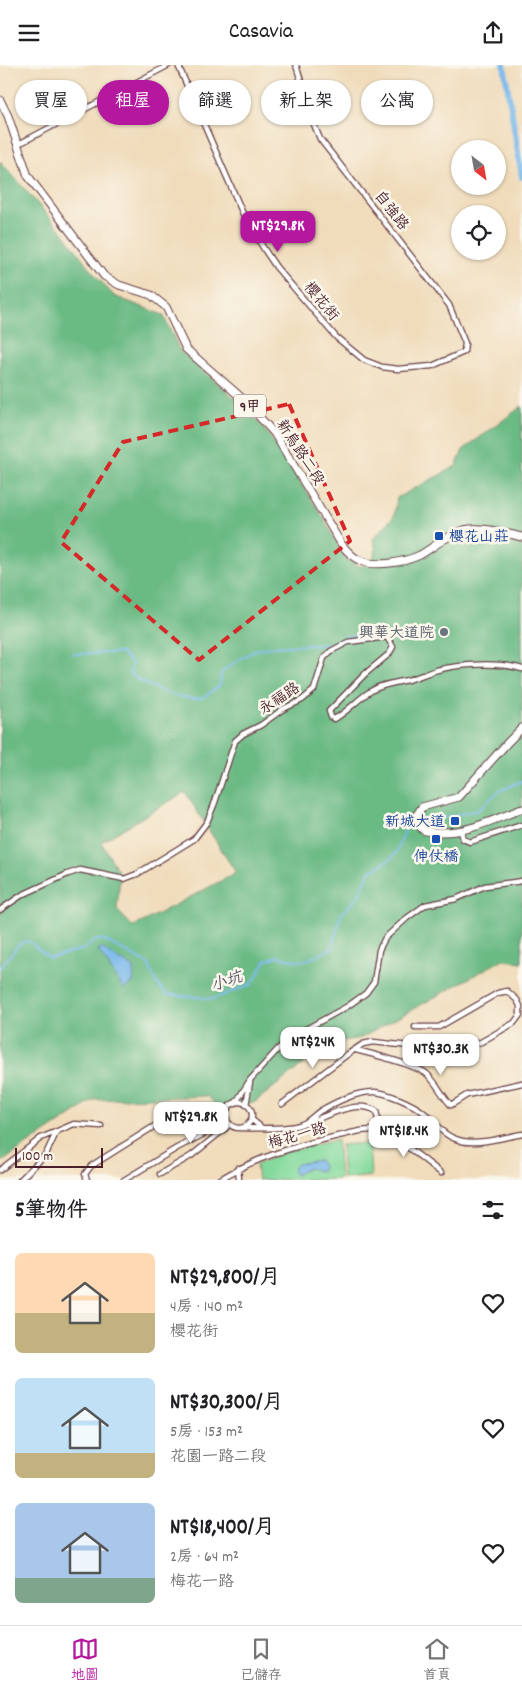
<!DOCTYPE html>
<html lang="zh-TW">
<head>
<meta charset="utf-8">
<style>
  :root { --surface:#fff; --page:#f6f6f6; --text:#202124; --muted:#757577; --line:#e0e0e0; --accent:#b5179e }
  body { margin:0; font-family:Dekko,"LXGW WenKai TC",sans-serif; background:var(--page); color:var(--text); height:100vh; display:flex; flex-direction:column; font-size:19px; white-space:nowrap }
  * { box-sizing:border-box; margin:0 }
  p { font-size:16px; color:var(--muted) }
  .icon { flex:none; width:28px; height:28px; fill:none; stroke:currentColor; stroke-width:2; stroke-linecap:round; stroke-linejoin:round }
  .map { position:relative; height:1115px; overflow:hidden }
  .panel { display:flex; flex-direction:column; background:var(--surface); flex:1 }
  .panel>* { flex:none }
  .banner { position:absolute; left:15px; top:15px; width:492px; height:45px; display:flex; gap:10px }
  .needle { width:32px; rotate:149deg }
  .tools { position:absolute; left:451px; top:75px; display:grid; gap:10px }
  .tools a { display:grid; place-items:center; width:55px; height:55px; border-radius:50%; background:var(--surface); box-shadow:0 1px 4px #0004; font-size:25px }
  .scale { position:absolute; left:15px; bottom:12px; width:88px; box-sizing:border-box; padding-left:5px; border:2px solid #4a1f2b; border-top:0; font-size:14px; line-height:18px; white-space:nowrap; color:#4a1f2b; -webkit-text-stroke:4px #fbf7ec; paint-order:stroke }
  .price { position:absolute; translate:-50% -42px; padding:0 11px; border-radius:10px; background:#fff; color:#222; font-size:16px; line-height:32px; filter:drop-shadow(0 1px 2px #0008) }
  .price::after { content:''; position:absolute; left:50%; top:30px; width:15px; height:11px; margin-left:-8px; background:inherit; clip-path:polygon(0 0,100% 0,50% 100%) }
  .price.current { background:var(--accent); color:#fff }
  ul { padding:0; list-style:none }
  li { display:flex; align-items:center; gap:15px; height:125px; padding:0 15px }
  li span { display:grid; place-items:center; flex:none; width:140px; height:100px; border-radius:8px; color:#555 }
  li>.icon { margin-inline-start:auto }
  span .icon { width:60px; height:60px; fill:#fffc; stroke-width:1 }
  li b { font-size:21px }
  h2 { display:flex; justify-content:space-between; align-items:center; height:60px; padding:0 15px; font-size:21px }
  .pill { padding:0 18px; border-radius:22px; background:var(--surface); box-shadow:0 1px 4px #0004; font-size:18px; line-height:45px }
  .pill.current { background:var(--accent); color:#fff }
  header { display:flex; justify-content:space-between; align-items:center; height:65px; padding:0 15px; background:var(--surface); font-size:22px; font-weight:600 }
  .menu { display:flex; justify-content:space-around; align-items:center; height:70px; border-top:1px solid var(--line); background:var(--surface); font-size:14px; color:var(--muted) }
  .menu a { display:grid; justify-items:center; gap:2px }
  .menu .current { color:var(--accent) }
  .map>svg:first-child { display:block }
</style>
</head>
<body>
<header><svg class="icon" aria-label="menu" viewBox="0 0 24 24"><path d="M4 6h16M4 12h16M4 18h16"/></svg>Casavia<svg class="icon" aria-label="share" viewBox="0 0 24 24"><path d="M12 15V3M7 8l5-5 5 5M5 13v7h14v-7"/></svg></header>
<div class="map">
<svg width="522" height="1115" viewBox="0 0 522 1115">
  <rect width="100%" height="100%" fill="#fbf7ec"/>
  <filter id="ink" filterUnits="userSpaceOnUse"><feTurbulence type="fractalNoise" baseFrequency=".02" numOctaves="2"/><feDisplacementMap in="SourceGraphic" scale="10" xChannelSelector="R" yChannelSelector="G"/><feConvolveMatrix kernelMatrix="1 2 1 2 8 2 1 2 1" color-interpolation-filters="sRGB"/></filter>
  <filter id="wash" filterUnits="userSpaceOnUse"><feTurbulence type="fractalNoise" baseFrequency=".0096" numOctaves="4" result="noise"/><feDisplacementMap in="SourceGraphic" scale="20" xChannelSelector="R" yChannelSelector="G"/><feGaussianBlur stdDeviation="1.12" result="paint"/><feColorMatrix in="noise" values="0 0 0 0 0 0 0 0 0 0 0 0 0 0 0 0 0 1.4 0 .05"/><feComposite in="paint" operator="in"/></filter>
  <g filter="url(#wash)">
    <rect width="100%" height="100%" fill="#f0dcbb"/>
    <path fill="#84da9d" stroke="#677c64" d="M337,1075L340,1114L258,1115L256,1100L285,1087Z
      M369,1078L371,1111L343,1114L341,1080Z"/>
    <path fill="#6bba84" stroke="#5a6c58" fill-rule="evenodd" d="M0,96L66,171L90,204L114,231L163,250L180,286L247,344L268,369L321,449L346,494L359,501L371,500L376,484L373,474L394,451L397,433L456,401L463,385L522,341V897L502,895L361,973L330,978L255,1037L220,1044L207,1031L94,1035L0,1098ZM185,727L236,808L133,862L117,845L120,809L101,777Z"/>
    <path fill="#76b7eb" stroke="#606b8b" d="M102,883L119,895L134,902L133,918L124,924L98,885Z
      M319,1095L323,1101L322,1105L318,1106L309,1103L295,1110L293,1106L294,1102L297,1099Z"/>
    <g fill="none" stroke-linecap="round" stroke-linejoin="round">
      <path stroke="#76b7eb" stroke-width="2" d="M73,589L121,588L132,598L130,608C142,620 188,639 204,632C209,629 215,624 220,620L221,608L231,600L255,585L270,582L330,579L348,571L382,566
        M420,758L478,745L499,726L522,716
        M0,903L20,878L29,876L49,893L84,884L96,875H104L148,899L156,917L166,929L213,934L252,919L266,895L279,891C303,901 310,894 332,883L341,849L358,832L370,806C398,792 396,791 406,762L416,760"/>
      <path stroke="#76b7eb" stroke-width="6" d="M504,0L522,112"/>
    </g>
  </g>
  <g filter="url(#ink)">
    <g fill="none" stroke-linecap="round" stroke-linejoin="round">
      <g stroke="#633b41" stroke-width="7">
        <path id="minor" d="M178,0L243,149L264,184L276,202L336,272L364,295L382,302L398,304L432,301L464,287L465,278L449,240L320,74L315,62L296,0
          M17,80L169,0
          M461,766L463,774L470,777L522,760
          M0,845L22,830L68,809L80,805L124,814L137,809L194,774L207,757L214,740L235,676L243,669L261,660L283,644L302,635L314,625L324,593L331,586L348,577L387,572L393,582L389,589L365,609L329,646L331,652L334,654C348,647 357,634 371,626C381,619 395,618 408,615C418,612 427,608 437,605C460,599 500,597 522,604
          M356,985C372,989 416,1000 427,1009C437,1018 442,1031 451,1040L467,1030L522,1018
          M226 1050a13 13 0 1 1 26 0a13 13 0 1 1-26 0Z
          M235,1039L250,1015L279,983L299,968L348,941L366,928L374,917L379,885L385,873L407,853L425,840L456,834L485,821L522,816
          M282,1039L348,989L363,979L373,977L455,986L481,977L514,958L520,950V941L517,935L507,926L498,928L439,962H415
          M246,1040L250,1017
          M251,1054L262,1063
          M307,1058C327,1051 357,1034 376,1046L378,1055L374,1066
          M241,1063C255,1063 289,1065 302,1059C308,1057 314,1050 320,1046C336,1037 355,1027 374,1027C386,1027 413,1039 423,1047C438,1058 439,1070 462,1076C478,1080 505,1072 522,1069
          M211,1065L226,1050
          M238,1103L239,1115
          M0,1105L41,1073L74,1059L101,1061
          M160,1109L191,1091L227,1062
          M20,1115L46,1089L56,1068
          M87,1115L85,1109L91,1101L169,1052
          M124,1115L177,1083L208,1067L230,1059
          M219,1115C256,1092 296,1081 338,1071C349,1069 365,1063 376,1066C400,1073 421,1093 441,1108"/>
      </g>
      <g stroke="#633b41" stroke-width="9">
        <path id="primary" d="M0,35L8,51L28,111L88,190L104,211L119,220L151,230L166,242L186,284L244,335L274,368L342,480C347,486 352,492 359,495C375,503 405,497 420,490C434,482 448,469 464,465C483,461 504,468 522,472
          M522,663L508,677L459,732L422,742L416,751C417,756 419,761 423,765C427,767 434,767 439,767C469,768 494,754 522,744"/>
      </g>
      <use href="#minor" stroke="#fff" stroke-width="4.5"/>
      <use href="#primary" stroke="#fff" stroke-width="7"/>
    </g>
  </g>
  <path fill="none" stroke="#d62828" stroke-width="4" stroke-dasharray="10 6" stroke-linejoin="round" d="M289,339L350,476L199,595L61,477L123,377Z"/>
  <g fill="#1a4fb4" stroke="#fbf7ec" stroke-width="2">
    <rect x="434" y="466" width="10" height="10" rx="2.5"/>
    <rect x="450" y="751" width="10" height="10" rx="2.5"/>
    <rect x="431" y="769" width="10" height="10" rx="2.5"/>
  </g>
  <circle fill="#6b7280" stroke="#fbf7ec" stroke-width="2" cx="444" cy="567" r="5"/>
  <g text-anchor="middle" stroke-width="5" stroke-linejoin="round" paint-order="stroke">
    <rect fill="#fbf7ec" stroke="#7f6065" stroke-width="1" x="234" y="329.5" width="32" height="23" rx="4"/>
    <g font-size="14" font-weight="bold" fill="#4a1f2b">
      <text x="250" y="346">9甲</text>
    </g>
    <g font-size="15" fill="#4a1f2b" stroke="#fbf7ec">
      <text transform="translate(392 145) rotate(52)" y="5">自強路</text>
      <text transform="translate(322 236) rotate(50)" y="5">櫻花街</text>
      <text transform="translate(301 387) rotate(57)" y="5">新烏路二段</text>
      <text transform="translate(279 633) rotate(-33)" y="5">永福路</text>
      <text transform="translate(297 1070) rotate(-16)" y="5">梅花一路</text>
    </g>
    <g font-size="15" fill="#164399" stroke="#fbf7ec" text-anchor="start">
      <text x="449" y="476">櫻花山莊</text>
      <text x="445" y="761" text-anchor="end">新城大道</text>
      <text x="436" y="796" text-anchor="middle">伸仗橋</text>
    </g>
    <g font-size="15" fill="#5b616d" stroke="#fbf7ec" text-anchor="end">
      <text x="434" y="572">興華大道院</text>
    </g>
    <g font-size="16" font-style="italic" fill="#59546e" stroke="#fbf7ec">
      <text transform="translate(226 915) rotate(-19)" y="6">小坑</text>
    </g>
  </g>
</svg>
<div class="tools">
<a><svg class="needle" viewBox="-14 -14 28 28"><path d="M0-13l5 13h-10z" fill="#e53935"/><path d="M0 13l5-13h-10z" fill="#757577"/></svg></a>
<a><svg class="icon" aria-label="locate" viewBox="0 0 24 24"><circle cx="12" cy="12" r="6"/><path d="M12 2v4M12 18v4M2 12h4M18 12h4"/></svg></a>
</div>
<div class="scale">100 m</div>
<b class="price current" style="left:278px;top:188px">NT$29.8K</b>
<b class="price" style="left:313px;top:1004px">NT$24K</b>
<b class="price" style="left:441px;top:1011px">NT$30.3K</b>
<b class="price" style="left:191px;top:1079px">NT$29.8K</b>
<b class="price" style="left:404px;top:1093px">NT$18.4K</b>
<div class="banner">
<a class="pill">買屋</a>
<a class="pill current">租屋</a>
<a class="pill">篩選</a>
<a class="pill">新上架</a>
<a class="pill">公寓</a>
</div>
</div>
<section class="panel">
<h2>5筆物件<svg class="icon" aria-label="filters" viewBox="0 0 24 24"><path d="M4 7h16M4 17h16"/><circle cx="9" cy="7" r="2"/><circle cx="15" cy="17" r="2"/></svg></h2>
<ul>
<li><span style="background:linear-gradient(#ffd9b3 60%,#c2b280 0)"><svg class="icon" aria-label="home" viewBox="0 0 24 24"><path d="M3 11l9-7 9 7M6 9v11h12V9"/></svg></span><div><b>NT$29,800/月</b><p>4房 · 140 m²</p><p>櫻花街</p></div><svg class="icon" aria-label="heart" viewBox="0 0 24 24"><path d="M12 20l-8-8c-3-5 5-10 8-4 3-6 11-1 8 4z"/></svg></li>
<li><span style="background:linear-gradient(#bfe0f5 75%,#c2b280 0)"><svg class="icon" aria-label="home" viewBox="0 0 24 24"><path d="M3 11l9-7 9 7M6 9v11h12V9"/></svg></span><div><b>NT$30,300/月</b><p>5房 · 153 m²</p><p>花園一路二段</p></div><svg class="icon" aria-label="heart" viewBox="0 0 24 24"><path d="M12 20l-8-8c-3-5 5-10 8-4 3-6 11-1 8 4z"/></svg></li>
<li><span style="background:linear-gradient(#a9c7e8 75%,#7fa58c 0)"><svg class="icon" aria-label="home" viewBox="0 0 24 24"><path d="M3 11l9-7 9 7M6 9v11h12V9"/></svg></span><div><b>NT$18,400/月</b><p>2房 · 64 m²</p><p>梅花一路</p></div><svg class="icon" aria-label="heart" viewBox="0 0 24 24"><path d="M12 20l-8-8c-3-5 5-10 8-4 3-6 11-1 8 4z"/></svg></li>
</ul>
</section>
<nav class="menu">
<a class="current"><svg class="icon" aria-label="map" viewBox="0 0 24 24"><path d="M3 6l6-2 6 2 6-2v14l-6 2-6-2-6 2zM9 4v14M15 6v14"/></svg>地圖</a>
<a><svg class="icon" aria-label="saved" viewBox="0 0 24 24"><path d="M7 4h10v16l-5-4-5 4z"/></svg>已儲存</a>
<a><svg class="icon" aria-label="home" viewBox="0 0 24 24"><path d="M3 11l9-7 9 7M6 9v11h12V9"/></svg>首頁</a>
</nav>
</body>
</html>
